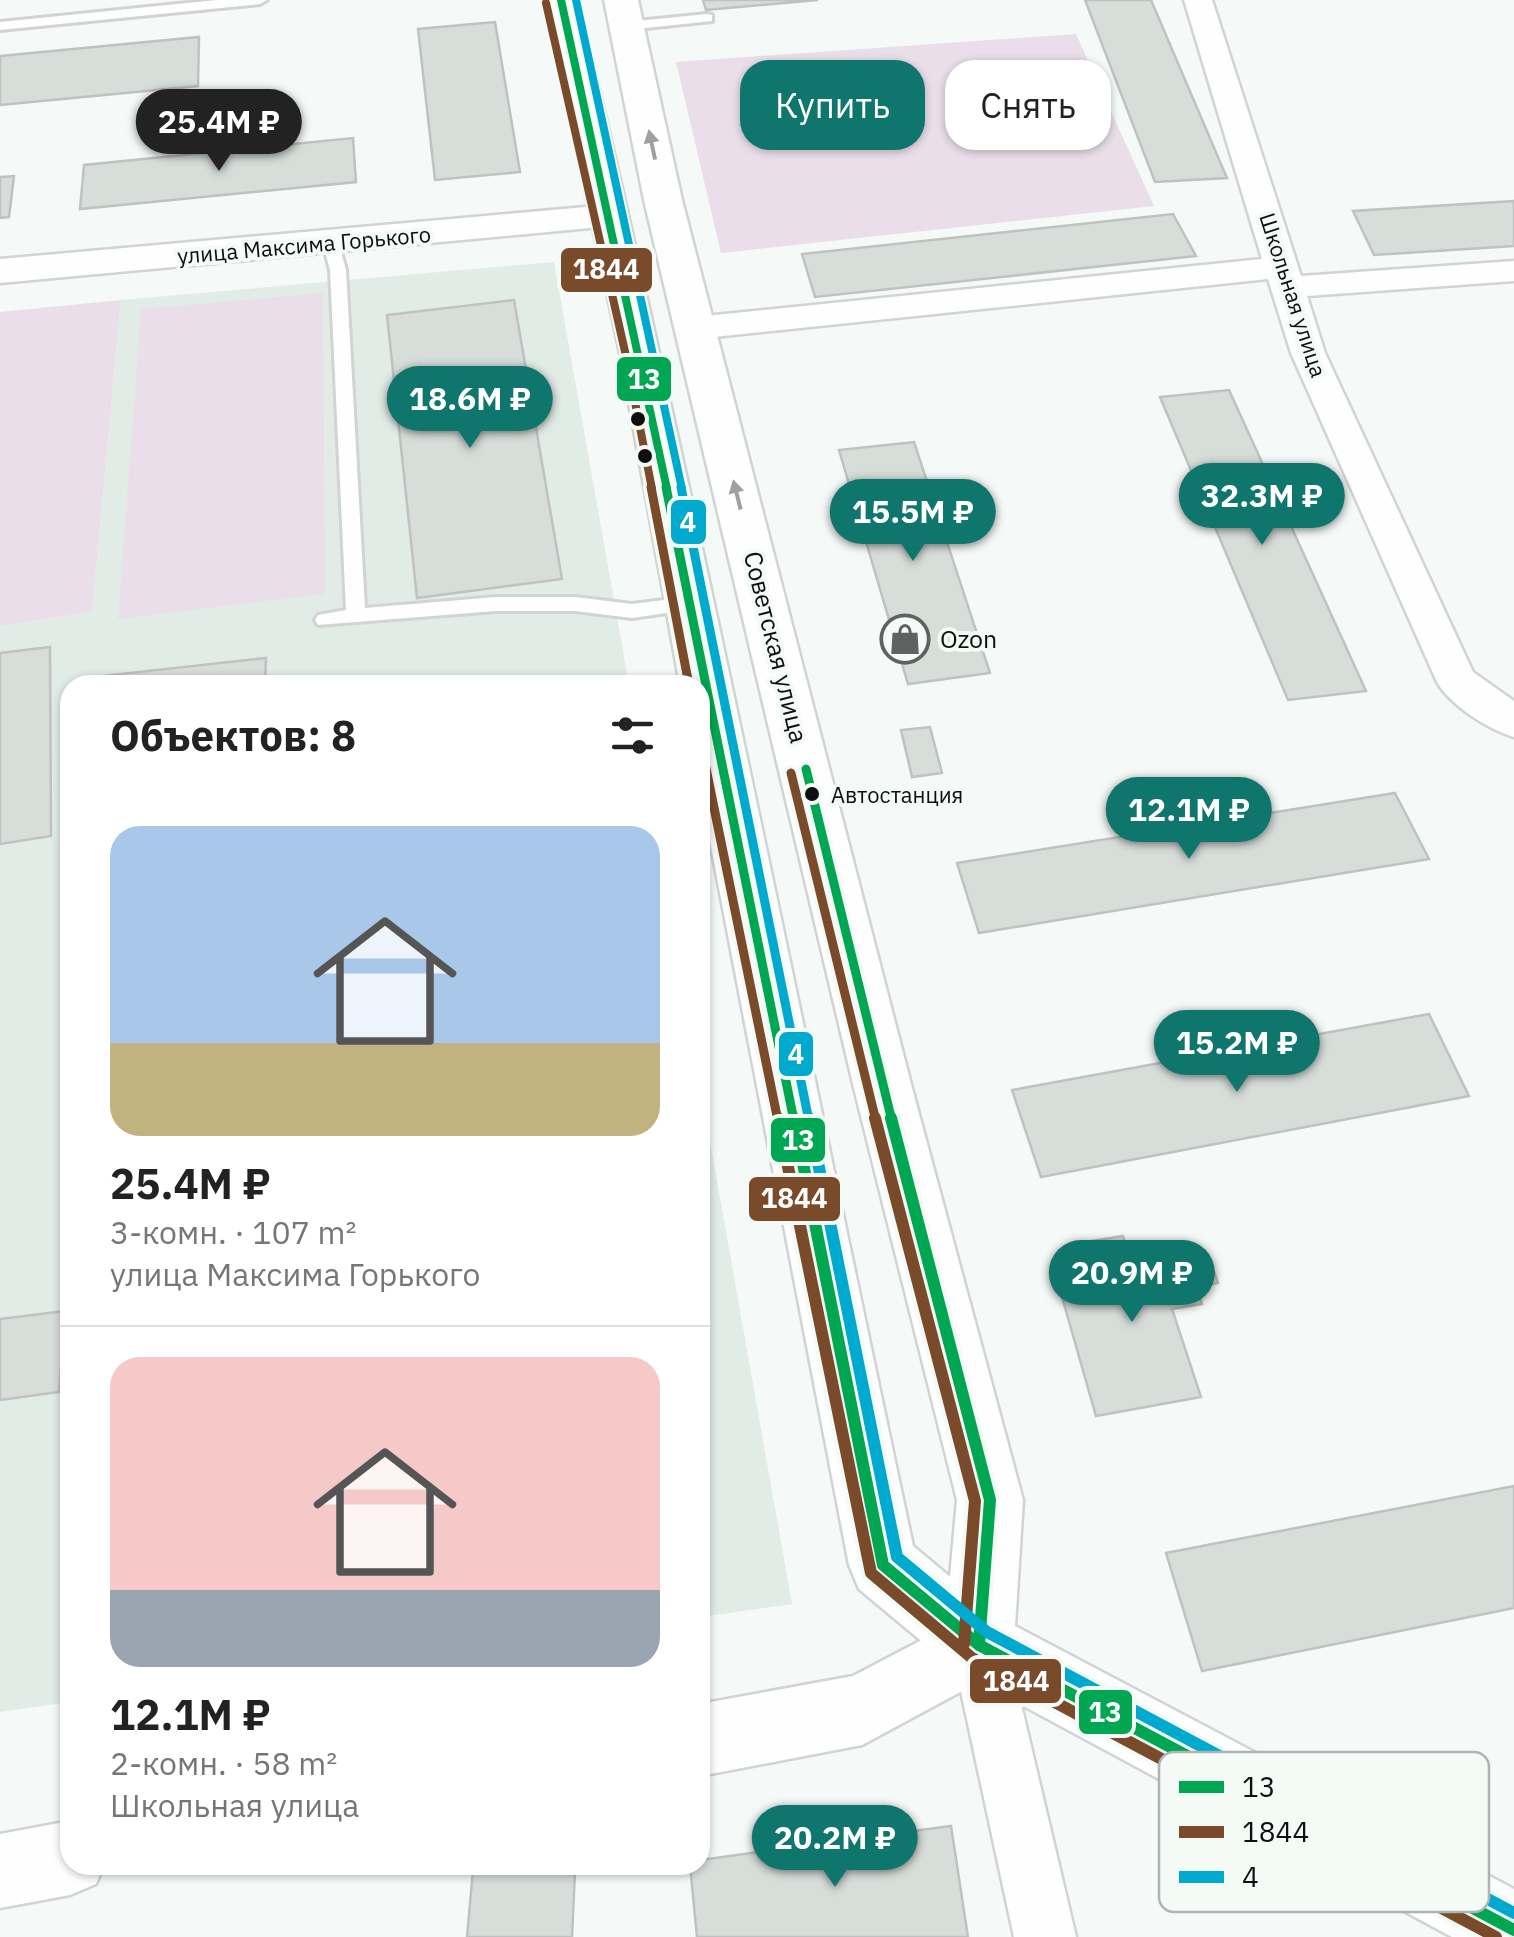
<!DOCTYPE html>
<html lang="ru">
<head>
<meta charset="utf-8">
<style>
  :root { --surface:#fff; --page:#f2f2f2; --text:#222; --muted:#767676; --line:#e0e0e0; --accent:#0f766e }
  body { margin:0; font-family:"IBM Plex Sans",sans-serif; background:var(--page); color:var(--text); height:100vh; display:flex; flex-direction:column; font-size:38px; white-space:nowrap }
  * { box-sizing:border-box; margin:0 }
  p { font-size:32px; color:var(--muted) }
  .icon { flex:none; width:55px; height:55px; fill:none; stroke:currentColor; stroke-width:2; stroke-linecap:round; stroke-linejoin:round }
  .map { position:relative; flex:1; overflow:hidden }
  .sheet { position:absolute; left:60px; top:675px; width:650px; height:1200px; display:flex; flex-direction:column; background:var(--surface); border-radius:30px; box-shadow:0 2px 8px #0004 }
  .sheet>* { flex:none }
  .guide { position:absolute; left:740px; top:60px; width:622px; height:90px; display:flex; gap:20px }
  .price { position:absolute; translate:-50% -85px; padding:0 22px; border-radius:35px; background:var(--accent); color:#fff; font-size:32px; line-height:65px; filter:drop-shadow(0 2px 5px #0008) }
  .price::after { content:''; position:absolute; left:50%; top:60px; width:30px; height:22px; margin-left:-15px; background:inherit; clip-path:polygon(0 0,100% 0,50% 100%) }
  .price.selected { background:#222; color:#fff }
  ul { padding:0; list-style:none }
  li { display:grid; align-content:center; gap:20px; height:530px; padding:0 50px }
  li+li { border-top:2px solid var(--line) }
  li span { display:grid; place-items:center; height:310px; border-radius:30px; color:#555 }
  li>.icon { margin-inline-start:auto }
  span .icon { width:180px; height:180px; fill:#fffc; stroke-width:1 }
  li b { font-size:42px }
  h2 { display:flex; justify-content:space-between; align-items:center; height:120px; padding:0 50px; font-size:42px }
  .chip { padding:0 35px; border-radius:30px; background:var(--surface); box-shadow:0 2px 8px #0004; font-size:35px; line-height:90px }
  .chip.selected { background:var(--accent); color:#fff }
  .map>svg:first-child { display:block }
</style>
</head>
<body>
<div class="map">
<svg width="1514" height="1937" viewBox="0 0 1514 1937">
  <rect width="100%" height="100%" fill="#f5f9f7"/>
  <path fill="#e2ece6" d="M554,262L629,685H70V1702L0,1712V626L92,612L121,300Z
    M700,1085L792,1604L700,1617Z"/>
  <path fill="#e9deea" d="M1076,34L1154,206L721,253L676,62Z
    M323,293L325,594L118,619L141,309Z
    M121,300L92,612L0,626V312Z"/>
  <path fill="#d7deda" stroke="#bfc2c1" stroke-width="2.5" d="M703,0H818L706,10Z
    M1085,0H1151L1227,178L1155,182Z
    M495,22L520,172L435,180L418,29Z
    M199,37L198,86L0,105V56Z
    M353,138L356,182L80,209L84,165Z
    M14,176L9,217L0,218V177Z
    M1514,201V246L1374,255L1353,211Z
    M1173,214L1196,256L815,297L802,254Z
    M514,300L562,579L417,598L387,315Z
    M1229,390L1366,691L1288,700L1160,397Z
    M914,442L990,673L908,684L839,450Z
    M50,647L51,836L0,844V653Z
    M266,658L265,685H102V676Z
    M930,727L942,773L912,777L901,730Z
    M1395,793L1429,859L979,933L957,863Z
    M1429,1014L1469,1096L1041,1177L1012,1090Z
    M1123,1236L1129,1256L1153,1252L1158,1265L1209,1257L1218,1283L1196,1286L1202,1304L1172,1309L1201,1397L1096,1416L1054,1269L1092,1263L1086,1242Z
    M65,1311L59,1392L0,1400V1319Z
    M1514,1486V1608L1202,1671L1166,1553Z
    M951,1826L968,1937H697L690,1865H700V1860Z
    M473,1870L575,1871L572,1937H467Z"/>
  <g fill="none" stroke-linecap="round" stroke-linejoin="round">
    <g stroke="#d1d4d2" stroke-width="6">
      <path id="service" d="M217,0H267L260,4L0,30V22Z
        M707,14L712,15V21L627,30L620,26L627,22Z
        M331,239L339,244L346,270L365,608L496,597H575L632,604L688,597L695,599L698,604L695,609L632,618L575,611H496L318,625L315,620L318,615L346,610L330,270L323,244Z"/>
    </g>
    <g stroke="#d1d4d2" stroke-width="5">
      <path id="minor" d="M1184,0H1212L1301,276L1514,261V281L1307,296L1325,353L1473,672L1514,701V737C1489,730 1450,705 1437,682L1291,353L1268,279L695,339L683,336L678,328L683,320L695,317L1262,259Z
        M979,1617L999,1625L1007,1645L1076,1937H1014L951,1645L959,1625Z"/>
    </g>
    <g stroke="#d1d4d2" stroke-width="5">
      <path id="tertiary" d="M608,205L622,209L628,217L622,225L0,283V259Z
        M979,1610L1003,1621L1014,1645L1003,1669L862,1745L700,1776V1704L853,1676Z
        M70,1821V1865H104L96,1884L70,1895L0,1908V1834Z"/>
    </g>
    <g stroke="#d1d4d2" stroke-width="5">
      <path id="secondary" d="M544,0H578C700,513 803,1030 913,1546L950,1577L957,1500L854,1088L644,200L604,0H638L682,200L912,1088L1023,1500L1015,1626L1514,1889V1937H1452L955,1669L859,1589L849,1565L700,789V685H680L620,353Z"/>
    </g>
    <use href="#service" fill="#fefefe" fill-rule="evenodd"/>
    <use href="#minor" fill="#fefefe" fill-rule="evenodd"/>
    <use href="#tertiary" fill="#fefefe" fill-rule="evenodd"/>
    <use href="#secondary" fill="#fefefe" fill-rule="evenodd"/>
    <g stroke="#f4faf6" stroke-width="12">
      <path id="bus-1-far2" d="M561,0L667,489"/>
    </g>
    <g stroke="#f4faf6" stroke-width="16">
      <path id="bus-1-far1" d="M666,487L794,1121
        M806,769L892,1121"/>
    </g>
    <g stroke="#f4faf6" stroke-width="20">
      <path id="bus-1" d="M794,1118L883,1565L979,1645L1514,1930
        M891,1118L990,1500L979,1645"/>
    </g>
    <g stroke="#f4faf6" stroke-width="12">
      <path id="bus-2-far2" d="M546,3L626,356L652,489"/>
    </g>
    <g stroke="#f4faf6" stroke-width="16">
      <path id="bus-2-far1" d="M651,487L689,685
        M700,739L778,1121
        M791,773L876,1121"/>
    </g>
    <g stroke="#f4faf6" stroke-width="20">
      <path id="bus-2" d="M778,1118L871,1573L972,1658L1496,1937
        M875,1118L975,1501L964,1644"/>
    </g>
    <g stroke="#f4faf6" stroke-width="12">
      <path id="bus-3-far2" d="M576,0L682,489"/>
    </g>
    <g stroke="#f4faf6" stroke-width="16">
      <path id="bus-3-far1" d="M681,487L809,1121"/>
    </g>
    <g stroke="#f4faf6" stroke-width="20">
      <path id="bus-3" d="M809,1118L897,1557L987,1632L1514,1913"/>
    </g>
    <use href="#bus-1-far2" stroke="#00a651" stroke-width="8"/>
    <use href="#bus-1-far1" stroke="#00a651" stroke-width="9"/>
    <use href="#bus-1" stroke="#00a651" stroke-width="12"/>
    <use href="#bus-2-far2" stroke="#7a4b2a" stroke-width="8"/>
    <use href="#bus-2-far1" stroke="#7a4b2a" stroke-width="9"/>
    <use href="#bus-2" stroke="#7a4b2a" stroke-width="12"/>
    <use href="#bus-3-far2" stroke="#00a9ce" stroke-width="8"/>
    <use href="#bus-3-far1" stroke="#00a9ce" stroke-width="9"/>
    <use href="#bus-3" stroke="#00a9ce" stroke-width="12"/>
  </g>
  <defs><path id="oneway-solid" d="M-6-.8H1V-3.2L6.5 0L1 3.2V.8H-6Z" transform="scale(2.5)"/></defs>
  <g fill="#9e9f9e">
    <use href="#oneway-solid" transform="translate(652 145) rotate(-102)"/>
    <use href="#oneway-solid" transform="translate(737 495) rotate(-104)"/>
  </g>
  <defs>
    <g id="shop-ring" transform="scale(2.5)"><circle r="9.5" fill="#f4faf6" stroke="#5f6260" stroke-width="1.5"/><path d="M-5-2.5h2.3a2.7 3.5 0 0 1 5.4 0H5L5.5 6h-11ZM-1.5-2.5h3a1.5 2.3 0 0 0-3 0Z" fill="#5f6260"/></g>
  </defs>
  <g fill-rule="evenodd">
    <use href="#shop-ring" x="905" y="639"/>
  </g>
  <g fill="#0e100f" stroke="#f4faf6" stroke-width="4">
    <circle cx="638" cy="419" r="9"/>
    <circle cx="645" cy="456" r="9"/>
    <circle cx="812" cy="794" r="9"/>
  </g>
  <g text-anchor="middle" stroke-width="8" stroke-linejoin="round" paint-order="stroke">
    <g font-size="22" fill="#0e100f" stroke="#f4faf6">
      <text transform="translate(304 245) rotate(-5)" y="8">улица Максима Горького</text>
      <text transform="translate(1293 295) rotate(72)" y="8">Школьная улица</text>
    </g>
    <g font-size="22" fill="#0e100f" stroke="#f4faf6" text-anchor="start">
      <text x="831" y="803">Автостанция</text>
    </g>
    <g font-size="25" fill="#0e100f" stroke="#f4faf6" text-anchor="start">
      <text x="940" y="648">Ozon</text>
    </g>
    <g font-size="25" fill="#0e100f" stroke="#f4faf6">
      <text transform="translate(776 647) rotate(76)" y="9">Советская улица</text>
    </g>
  </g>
  <rect x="1159" y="1752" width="330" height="160" rx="15" fill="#f4faf6" stroke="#afb4b1" stroke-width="2.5"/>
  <rect x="1179" y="1781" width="45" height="12" fill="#00a651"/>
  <rect x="1179" y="1826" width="45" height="12" fill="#7a4b2a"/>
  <rect x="1179" y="1871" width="45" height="12" fill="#00a9ce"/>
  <g font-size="28" fill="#0e100f">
    <text x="1242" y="1797">13</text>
    <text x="1242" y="1842">1844</text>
    <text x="1242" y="1887">4</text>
  </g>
  <g stroke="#f4faf6" stroke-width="4">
    <rect x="559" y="246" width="95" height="48" rx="10" fill="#7a4b2a"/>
    <rect x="615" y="355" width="58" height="48" rx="10" fill="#00a651"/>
    <rect x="669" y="498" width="39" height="48" rx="10" fill="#00a9ce"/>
    <rect x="777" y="1030" width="38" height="48" rx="10" fill="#00a9ce"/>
    <rect x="769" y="1116" width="58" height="48" rx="10" fill="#00a651"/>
    <rect x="747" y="1175" width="95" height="48" rx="10" fill="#7a4b2a"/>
    <rect x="968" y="1657" width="95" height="48" rx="10" fill="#7a4b2a"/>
    <rect x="1077" y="1688" width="57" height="48" rx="10" fill="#00a651"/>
  </g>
  <g font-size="28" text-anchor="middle" font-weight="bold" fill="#fff">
    <text x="606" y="279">1844</text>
    <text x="644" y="389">13</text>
    <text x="688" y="532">4</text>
    <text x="796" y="1064">4</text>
    <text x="798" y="1150">13</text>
    <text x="794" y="1208">1844</text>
    <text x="1016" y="1691">1844</text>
    <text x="1105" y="1722">13</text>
  </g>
</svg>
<b class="price selected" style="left:219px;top:174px">25.4M ₽</b>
<b class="price" style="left:470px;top:451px">18.6M ₽</b>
<b class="price" style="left:1262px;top:548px">32.3M ₽</b>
<b class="price" style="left:913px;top:564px">15.5M ₽</b>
<b class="price" style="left:1189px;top:862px">12.1M ₽</b>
<b class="price" style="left:1237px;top:1095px">15.2M ₽</b>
<b class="price" style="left:1132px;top:1325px">20.9M ₽</b>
<b class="price" style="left:835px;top:1890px">20.2M ₽</b>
<div class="guide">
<a class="chip selected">Купить</a>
<a class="chip">Снять</a>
</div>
<section class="sheet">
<h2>Объектов: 8<svg class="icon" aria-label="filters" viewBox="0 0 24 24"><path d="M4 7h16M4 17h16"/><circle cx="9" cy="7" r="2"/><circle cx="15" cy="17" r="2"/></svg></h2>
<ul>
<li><span style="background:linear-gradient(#a9c7e8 70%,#c2b280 0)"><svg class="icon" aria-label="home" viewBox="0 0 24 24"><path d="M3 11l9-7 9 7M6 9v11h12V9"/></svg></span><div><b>25.4M ₽</b><p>3-комн. · 107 m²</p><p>улица Максима Горького</p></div></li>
<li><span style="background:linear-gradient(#f6c9c9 75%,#9aa5b1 0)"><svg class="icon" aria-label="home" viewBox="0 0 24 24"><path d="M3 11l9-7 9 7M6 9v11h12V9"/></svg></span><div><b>12.1M ₽</b><p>2-комн. · 58 m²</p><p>Школьная улица</p></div></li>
</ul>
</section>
</div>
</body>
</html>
